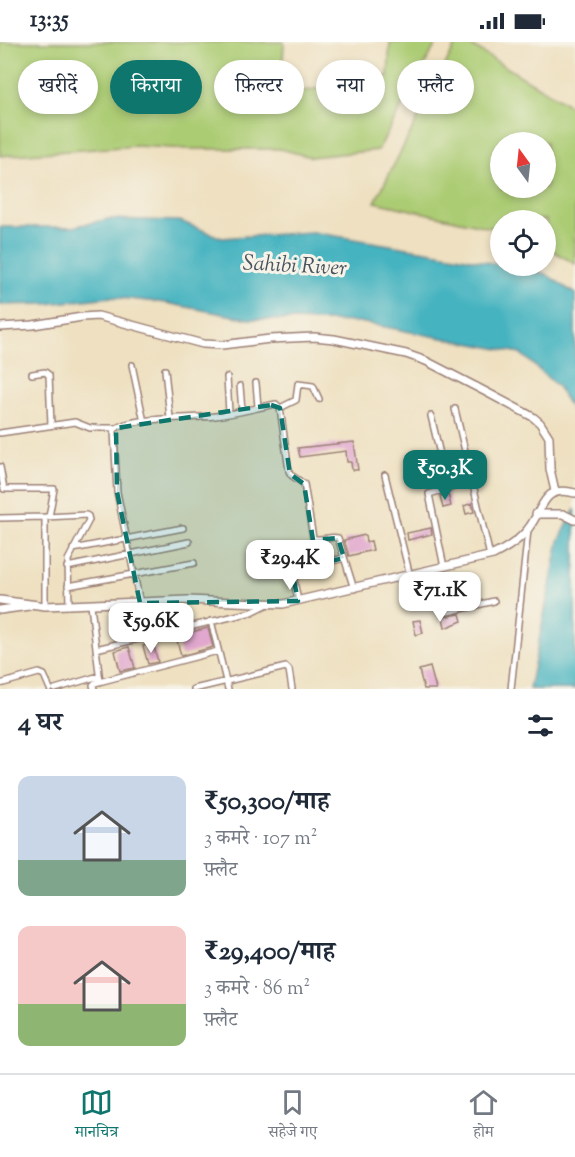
<!DOCTYPE html>
<html lang="hi">
<head>
<meta charset="utf-8">
<style>
  :root { --surface:#fff; --page:#f6f6f7; --text:#1f2937; --muted:#747a83; --line:#e0e1e3; --accent:#0f766e }
  body { margin:0; font-family:"Sorts Mill Goudy","Noto Serif Devanagari",serif; background:var(--page); color:var(--text); height:100vh; display:flex; flex-direction:column; font-size:22px; white-space:nowrap }
  * { box-sizing:border-box; margin:0 }
  p { font-size:20px; color:var(--muted) }
  .icon { flex:none; width:33px; height:33px; fill:none; stroke:currentColor; stroke-width:2; stroke-linecap:round; stroke-linejoin:round }
  .map { position:relative; height:647px; overflow:hidden }
  .side { display:flex; flex-direction:column; background:var(--surface); flex:1 }
  .side>* { flex:none }
  .top-card { position:absolute; left:18px; top:18px; width:540px; height:54px; display:flex; gap:12px }
  .needle { width:39px; rotate:345deg }
  .tools { position:absolute; left:490px; top:90px; display:grid; gap:12px }
  .tools a { display:grid; place-items:center; width:66px; height:66px; border-radius:50%; background:var(--surface); box-shadow:0 3px 9px #0003; font-size:30px }
  .price { position:absolute; translate:-50% -51px; padding:0 14px; border-radius:12px; background:#fff; color:#222; font-size:20px; line-height:39px; filter:drop-shadow(0 2px 3px #0008) }
  .price::after { content:''; position:absolute; left:50%; top:36px; width:18px; height:14px; margin-left:-9px; background:inherit; clip-path:polygon(0 0,100% 0,50% 100%) }
  .price.current { background:var(--accent); color:#fff }
  ul { padding:0; list-style:none }
  li { display:flex; align-items:center; gap:18px; height:150px; padding:0 18px }
  li span { display:grid; place-items:center; flex:none; width:168px; height:120px; border-radius:12px; color:#555 }
  li>.icon { margin-inline-start:auto }
  span .icon { width:72px; height:72px; fill:#fffc; stroke-width:1 }
  li b { font-size:26px }
  h2 { display:flex; justify-content:space-between; align-items:center; height:72px; padding:0 18px; font-size:26px }
  .pill { padding:0 21px; border-radius:27px; background:var(--surface); box-shadow:0 3px 9px #0003; font-size:21px; line-height:54px }
  .pill.current { background:var(--accent); color:#fff }
  .status { display:flex; justify-content:space-between; align-items:center; height:42px; padding:0 30px; background:var(--surface); direction:ltr }
  .status svg { height:16px; fill:currentColor }
  .menu { display:flex; justify-content:space-around; align-items:center; height:84px; border-top:2px solid var(--line); background:var(--surface); font-size:16px; color:var(--muted) }
  .menu a { display:grid; justify-items:center; gap:3px }
  .menu .current { color:var(--accent) }
  .map>svg:first-child { display:block }
</style>
</head>
<body>
<div class="status"><b>13:35</b><svg viewBox="0 0 49 12"><path d="M0 12V9h3v3zM5 12V6h3v6zM10 12V3h3v9zM15 12V0h3v12zM26 1h20v11H26zM47 4h2v5h-2z"/></svg></div>
<div class="map">
<svg width="575" height="647" viewBox="0 0 575 647">
  <rect width="100%" height="100%" fill="#f7f3e8"/>
  <filter id="ink" filterUnits="userSpaceOnUse"><feTurbulence type="fractalNoise" baseFrequency=".0167" numOctaves="2"/><feDisplacementMap in="SourceGraphic" scale="12" xChannelSelector="R" yChannelSelector="G"/><feConvolveMatrix kernelMatrix="1 2 1 2 8 2 1 2 1" color-interpolation-filters="sRGB"/></filter>
  <filter id="wash" filterUnits="userSpaceOnUse"><feTurbulence type="fractalNoise" baseFrequency=".008" numOctaves="4" result="noise"/><feDisplacementMap in="SourceGraphic" scale="24" xChannelSelector="R" yChannelSelector="G"/><feGaussianBlur stdDeviation="1.35" result="paint"/><feColorMatrix in="noise" values="0 0 0 0 0 0 0 0 0 0 0 0 0 0 0 0 0 1.4 0 .05"/><feComposite in="paint" operator="in"/></filter>
  <g filter="url(#wash)">
    <rect width="100%" height="100%" fill="#eee0c0"/>
    <path fill="#accc73" stroke="#7b764f" stroke-width="1.5" fill-rule="evenodd" d="M0,0H284L281,53L388,34L390,0H437L378,108L311,115L280,107H188L136,104L0,114Z
      M457,0H465L575,67V222L546,205V178H501V188L375,160ZM501,100H546V146H501Z"/>
    <path fill="#45b3c0" stroke="#486976" stroke-width="1.5" d="M108,177L180,179L222,196L312,190L456,214L546,232L575,252V373L557,344L520,311L359,280L249,277L166,261L111,255L46,262L0,263V185H72Z
      M575,467V647H529L559,499Z"/>
    <g id="blocks">
      <path fill="#e1a7ce" d="M354,400L358,428H352L351,420H347L346,409L300,415L298,406Z
        M436,418L439,427L424,431L421,422Z
        M480,422L483,435L477,437L473,423Z
        M448,452L451,464L443,466L440,454Z
        M472,461L474,470L466,472L464,464Z
        M431,486L432,492L408,498L407,491Z
        M365,493L366,500L371,499L373,508L349,514L344,498Z
        M320,504L323,516L299,522L297,510Z
        M460,572L462,579L445,586L443,575Z
        M420,578L423,591L416,593L413,579Z
        M208,586L213,605L181,614L176,594Z
        M153,601L158,620L148,622L143,604Z
        M129,605L135,626L120,629L115,609Z
        M430,625L436,647H424L419,628Z"/>
    </g>
  </g>
  <g filter="url(#ink)">
    <use href="#blocks" fill-opacity="0" stroke="#9c8076" stroke-width="1.5"/>
    <g fill="none" stroke-linecap="round" stroke-linejoin="round">
      <g stroke="#9c8076" stroke-width="8">
        <path id="minor" d="M132,323L144,380
          M165,328L170,376
          M32,332L45,330L49,333L51,383
          M227,335L229,371
          M256,341L258,365
          M240,344L242,369
          M280,366L296,358L298,342L313,344L319,357
          M455,367L490,514
          M431,374L448,446
          M0,391L75,380L90,386H116
          M0,425L4,447H54L49,475
          M385,433L410,534
          M0,476L45,475
          M73,507L183,486
          M67,525L189,500
          M444,525L429,452L472,440
          M432,528L439,566L442,570H448L494,559
          M68,544L194,521
          M298,559L293,534L295,528L344,516
          M140,561L117,450L114,388C128,374 193,377 215,374C234,372 252,367 271,363L276,362L280,366L289,429L291,433L304,442L313,496C321,499 330,494 338,496L354,547
          M91,563L100,640
          M45,564V475L86,473L88,474L89,478L68,518L69,564
          M211,579L228,647
          M96,607L252,570L268,562
          M0,642L39,631L44,633L50,647
          M55,647L99,634
          M94,647L93,643L95,641L218,609
          M194,647L286,625L289,628L292,647
          M511,647L528,488"/>
      </g>
      <g stroke="#9c8076" stroke-width="10">
        <path id="tertiary" d="M0,285L33,283L82,275L98,274L203,302L222,303L270,297L314,295L334,297L406,312L426,319L488,351L533,375L540,381L549,395L550,427L555,449
          M536,472H563L575,478
          M0,558L45,564L188,558L283,562L493,513C505,507 520,498 528,487C544,467 542,442 575,451
          M0,568L29,564"/>
      </g>
      <use href="#minor" stroke="#fff" stroke-width="5"/>
      <use href="#tertiary" stroke="#fff" stroke-width="7"/>
    </g>
  </g>
  <path fill="#0f766e" fill-opacity="0.2" stroke="#0f766e" stroke-width="4.5" stroke-dasharray="12 8" stroke-linejoin="round" d="M271,363L280,366L290,432L304,442L313,498L338,496L344,516L292,528L298,559L140,561L117,450L116,386Z"/>
  <g text-anchor="middle" stroke-width="6" stroke-linejoin="round" paint-order="stroke">
    <g font-size="22" font-style="italic" fill="#48535f" stroke="#f7f3e8">
      <text transform="translate(295 222) rotate(3)" y="8">Sahibi River</text>
    </g>
  </g>
</svg>
<div class="tools">
<a><svg class="needle" viewBox="-14 -14 28 28"><path d="M0-13l5 13h-10z" fill="#e53935"/><path d="M0 13l5-13h-10z" fill="#747a83"/></svg></a>
<a><svg class="icon" aria-label="locate" viewBox="0 0 24 24"><circle cx="12" cy="12" r="6"/><path d="M12 2v4M12 18v4M2 12h4M18 12h4"/></svg></a>
</div>
<b class="price current" style="left:445px;top:459px">₹50.3K</b>
<b class="price" style="left:290px;top:549px">₹29.4K</b>
<b class="price" style="left:440px;top:581px">₹71.1K</b>
<b class="price" style="left:151px;top:612px">₹59.6K</b>
<div class="top-card">
<a class="pill">खरीदें</a>
<a class="pill current">किराया</a>
<a class="pill">फ़िल्टर</a>
<a class="pill">नया</a>
<a class="pill">फ़्लैट</a>
</div>
</div>
<section class="side">
<h2>4 घर<svg class="icon" aria-label="filters" viewBox="0 0 24 24"><path d="M4 7h16M4 17h16"/><circle cx="9" cy="7" r="2"/><circle cx="15" cy="17" r="2"/></svg></h2>
<ul>
<li><span style="background:linear-gradient(#c9d6e8 70%,#7fa58c 0)"><svg class="icon" aria-label="home" viewBox="0 0 24 24"><path d="M3 11l9-7 9 7M6 9v11h12V9"/></svg></span><div><b>₹50,300/माह</b><p>3 कमरे · 107 m²</p><p>फ़्लैट</p></div></li>
<li><span style="background:linear-gradient(#f6c9c9 65%,#8fb573 0)"><svg class="icon" aria-label="home" viewBox="0 0 24 24"><path d="M3 11l9-7 9 7M6 9v11h12V9"/></svg></span><div><b>₹29,400/माह</b><p>3 कमरे · 86 m²</p><p>फ़्लैट</p></div></li>
</ul>
</section>
<nav class="menu">
<a class="current"><svg class="icon" aria-label="map" viewBox="0 0 24 24"><path d="M3 6l6-2 6 2 6-2v14l-6 2-6-2-6 2zM9 4v14M15 6v14"/></svg>मानचित्र</a>
<a><svg class="icon" aria-label="saved" viewBox="0 0 24 24"><path d="M7 4h10v16l-5-4-5 4z"/></svg>सहेजे गए</a>
<a><svg class="icon" aria-label="home" viewBox="0 0 24 24"><path d="M3 11l9-7 9 7M6 9v11h12V9"/></svg>होम</a>
</nav>
</body>
</html>
